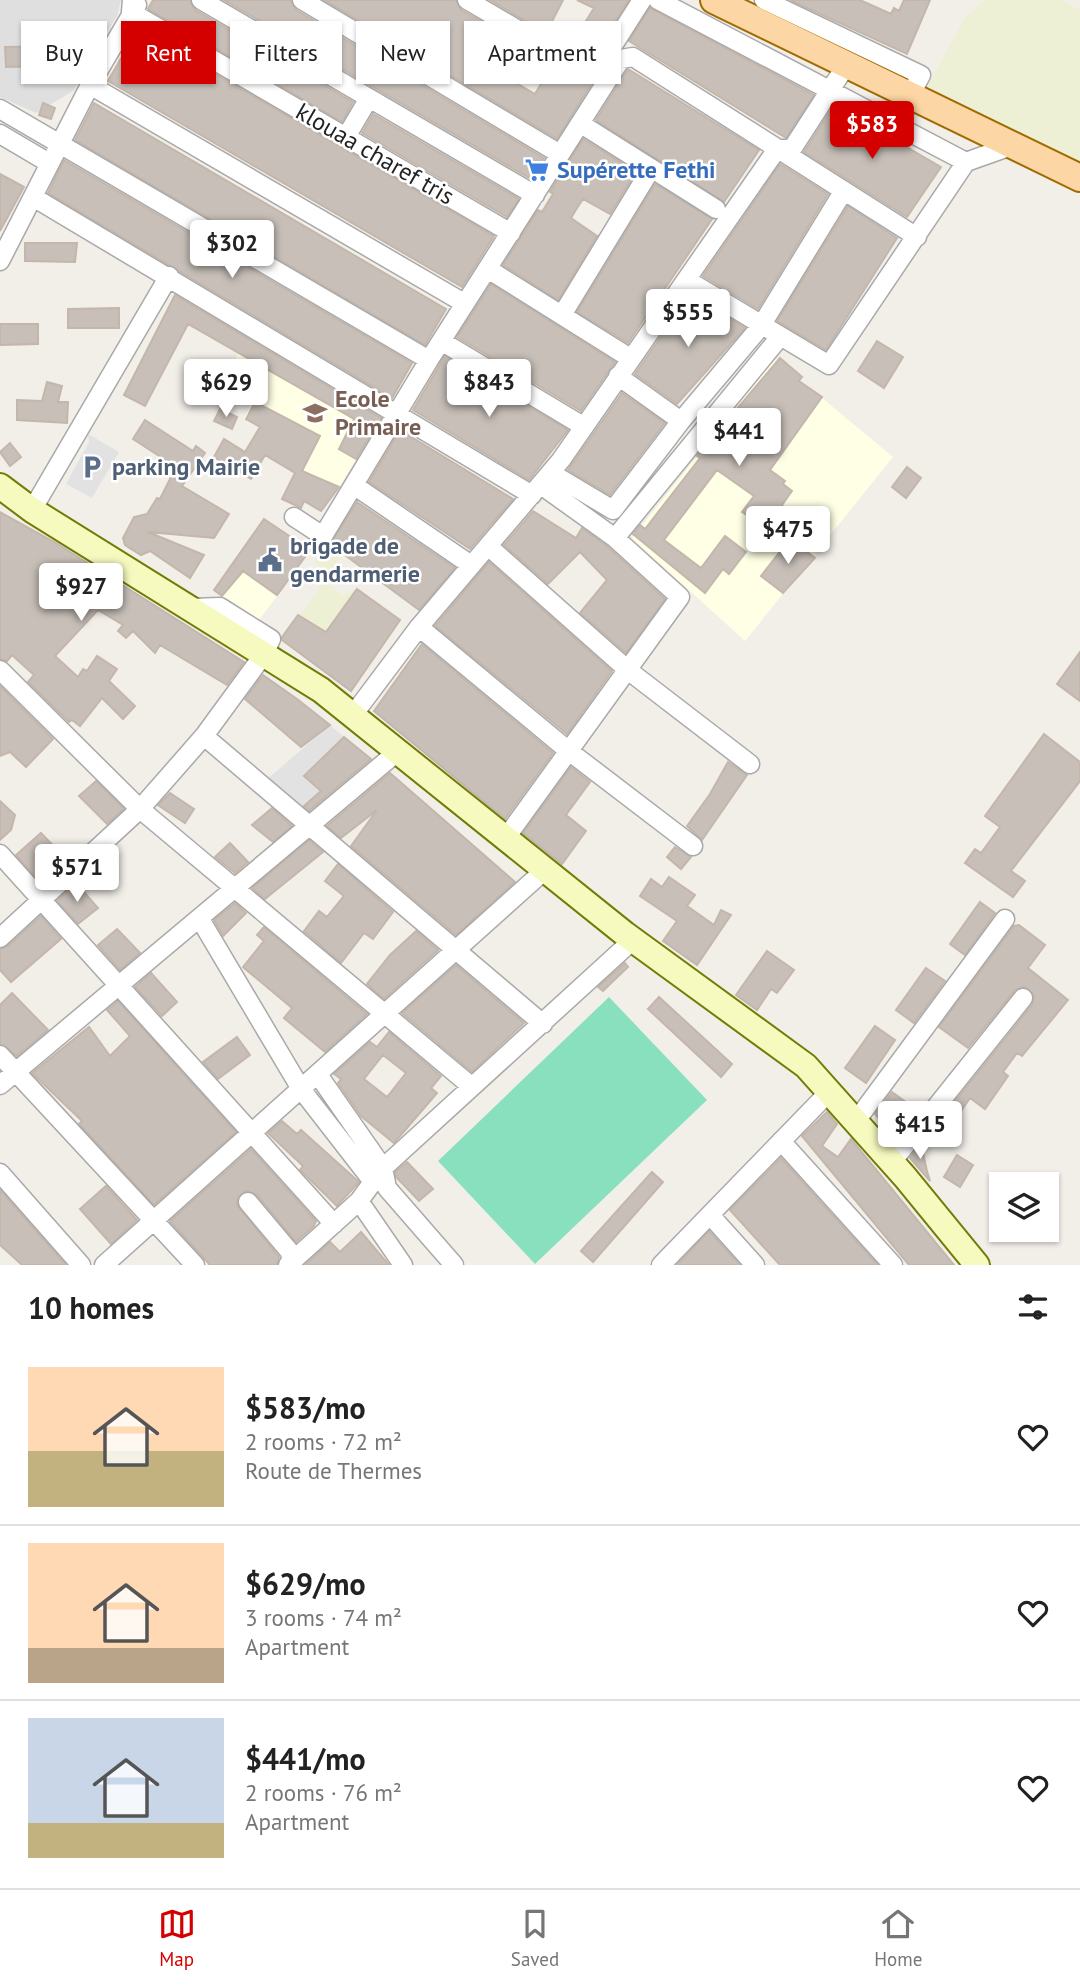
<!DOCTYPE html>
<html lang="en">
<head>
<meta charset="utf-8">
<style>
  :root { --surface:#fff; --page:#f2f2f2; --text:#222; --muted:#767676; --line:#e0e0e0; --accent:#d40000 }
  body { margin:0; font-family:"PT Sans",sans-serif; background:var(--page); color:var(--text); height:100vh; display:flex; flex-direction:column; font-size:26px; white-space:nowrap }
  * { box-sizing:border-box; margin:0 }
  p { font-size:23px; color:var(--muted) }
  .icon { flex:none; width:38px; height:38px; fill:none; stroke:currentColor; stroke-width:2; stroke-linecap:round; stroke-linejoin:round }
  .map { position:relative; height:1265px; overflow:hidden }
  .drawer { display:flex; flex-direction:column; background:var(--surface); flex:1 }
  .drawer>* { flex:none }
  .top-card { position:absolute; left:21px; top:21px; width:700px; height:63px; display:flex; gap:14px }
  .controls { position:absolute; left:989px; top:1172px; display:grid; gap:14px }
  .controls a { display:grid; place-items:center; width:70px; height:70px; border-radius:0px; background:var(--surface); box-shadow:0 2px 5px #0004; font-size:35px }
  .price { position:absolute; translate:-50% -60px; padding:0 16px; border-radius:7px; background:#fff; color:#222; font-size:23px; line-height:46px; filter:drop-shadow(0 2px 4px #0008) }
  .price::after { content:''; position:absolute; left:50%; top:42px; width:21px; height:16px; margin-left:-10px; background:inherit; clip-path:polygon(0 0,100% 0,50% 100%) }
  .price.active { background:var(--accent); color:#fff }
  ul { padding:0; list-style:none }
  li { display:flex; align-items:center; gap:21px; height:175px; padding:0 28px }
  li+li { border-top:2px solid var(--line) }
  li span { display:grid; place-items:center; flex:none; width:196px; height:140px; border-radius:0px; color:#555 }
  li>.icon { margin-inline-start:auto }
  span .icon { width:84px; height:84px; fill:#fffc; stroke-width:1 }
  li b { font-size:30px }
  h2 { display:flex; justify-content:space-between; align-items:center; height:84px; padding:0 28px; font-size:30px }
  .pill { padding:0 24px; border-radius:0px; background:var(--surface); box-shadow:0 2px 5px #0004; font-size:24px; line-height:63px }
  .pill.active { background:var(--accent); color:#fff }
  .dock { display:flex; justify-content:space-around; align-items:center; height:98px; border-top:2px solid var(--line); background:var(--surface); font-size:19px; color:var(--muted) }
  .dock a { display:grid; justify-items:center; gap:4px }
  .dock .active { color:var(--accent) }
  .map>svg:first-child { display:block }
</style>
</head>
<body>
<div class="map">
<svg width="1080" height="1265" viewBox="0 0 1080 1265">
  <rect width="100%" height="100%" fill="#f2efe9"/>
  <path fill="#e0dfdf" d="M0,0H121L117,16L73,91L36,113L0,97Z"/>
  <path fill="#ffffe5" d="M249,333L386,408L337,491L301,468L309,454L244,419L252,402L222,384Z
    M775,359L893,457L745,641L632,538Z
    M243,571L278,595L258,621L223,597Z"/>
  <path fill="#eef0d5" d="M985,0H1061L1080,10V163L925,91L964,19Z
    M328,543L342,555L329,573L314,562Z
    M324,582L342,595L357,589L326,632L300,616Z"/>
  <path fill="#88e0be" d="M609,997L707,1100L535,1264L438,1161Z"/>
  <path fill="#e2e2e2" d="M88,434L119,452L92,498L66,484L89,442Z
    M330,725L344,737L304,776L321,791L299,810L264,782Z"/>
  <path fill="#c7bfb8" stroke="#c4b6ab" stroke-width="2" fill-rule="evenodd" d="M153,0H190L195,10L353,102L342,122L148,9Z
    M224,0H291L296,10L544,158L531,179Z
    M324,0H456L461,10L514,40L496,71L535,94L556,59L567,66L584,38L599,47L594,57L597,65L588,78L593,81L557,139Z
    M490,0H563L546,33Z
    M577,0H629L608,32L586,21L594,8Z
    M790,0H860L891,14L894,8L899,11L904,0H930L907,54Z
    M650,8L814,95L786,138L629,41Z
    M138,29L494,236L462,287L108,81Z
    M76,43L90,47L85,67L70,63Z
    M55,46V66L6,67L5,47Z
    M628,69L759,150L724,202L596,120Z
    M43,103L55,108L51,119L39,115Z
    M94,103L446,309L425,345L75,140Z
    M834,105L941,167L907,217L804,152Z
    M373,114L519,199L507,217L362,133Z
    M583,139L636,172L610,214L583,199L577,208L571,218L597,236L558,300L503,265L538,210L542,212L553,194L550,192Z
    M64,160L412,363L392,398L48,193Z
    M780,164L828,194L758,309L703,276Z
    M0,174L24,187L0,231Z
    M655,184L712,219L628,343L577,312Z
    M848,206L897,238L826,350L777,321Z
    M25,243H77L75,262L25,261Z
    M491,284L615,362L581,411L457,337Z
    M175,295L381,418L356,459L339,449L354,419L188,324L145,406L124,395Z
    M690,295L745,328L677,404L635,374Z
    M119,308V328H68V309Z
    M0,324H38V344L0,345Z
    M877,341L903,357L884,388L858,371Z
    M445,356L568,430L529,480L413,410Z
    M780,358L802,377L799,381L822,397L770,470L785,481L783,484L792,491L782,505L784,508L763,524L757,516L754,520L742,512L754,496L717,470L664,540L701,568L725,536L746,552L729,574L723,569L705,593L633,534L640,525L645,529L700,458L697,456Z
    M47,382L62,386L58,402H68L67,423L17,420V400L42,401Z
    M622,393L665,423L610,495L568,470Z
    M255,402L320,436L302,471L339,487L321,511L304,501L301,508L282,499L295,473L265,455L251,479L214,457L224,439L245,452L260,427L246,419Z
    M220,409L237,417L232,429L214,421Z
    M145,420L193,451L196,446L205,453L182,486L229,514L214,538L148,532L204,555L190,578L150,551L141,555L125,545L123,538L134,517L147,514L157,498L160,499L176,467L133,439Z
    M400,430L513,499L470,549L369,482Z
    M10,443L21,457L10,466L0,452Z
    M907,467L921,478L906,498L892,487Z
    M357,502L455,568L419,610L330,544Z
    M533,511L576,538L582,528L608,547L665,599L626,653L580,613L607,580L580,552L548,584L504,545Z
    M0,512L56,543L244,662L227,685L160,645L155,653L133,631L126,638L118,631L123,625L98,610L55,656L78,677L83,669L87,671L97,656L117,669L109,681L135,706L123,719L102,698L80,726L72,720L69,722L28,682L34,675L12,655L7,661L0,659Z
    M264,519L310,550L277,595L243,571L222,596L214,590Z
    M790,539L815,558L783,593L761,576Z
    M489,562L612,671L567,734L435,626Z
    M357,589L400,620L351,691L282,640V637L298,615L326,632Z
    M422,644L553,753L505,819L374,711Z
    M1080,652V701L1057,684Z
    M263,675L297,699L330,725L301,747L245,699Z
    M0,686L53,739L26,767L10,752L0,756Z
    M1044,734L1080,762V781L1011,871L1025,881L1013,897L965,863L975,849L981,853L1000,827L985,816Z
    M344,737L371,759L309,811L304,806L321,791L304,776Z
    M728,762L747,775L702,840L687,826L710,794Z
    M571,767L590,782L566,815L586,831L562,864L523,833Z
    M390,773L515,882L456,935L351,846L377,810L341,838L327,826Z
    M96,781L124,809L107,824L79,796Z
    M170,793L194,809L185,823L158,805Z
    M0,801L15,815L11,830L0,840Z
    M272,808L292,826L273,842L252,825Z
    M41,833L67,860L42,884L16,855Z
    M309,840L323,852L265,899L252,888Z
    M230,843L248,862L235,873L215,857Z
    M675,847L691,857L681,869L667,857Z
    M338,864L393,912L373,939L364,933L341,963L304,931L319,911L327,917L344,896L325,881Z
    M669,877L695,895L687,906L714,925L721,910L731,915L697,965L663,941L677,921L640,896L651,879L662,887Z
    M76,883L98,908L78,924L57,901Z
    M980,902L995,913L965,955L950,944Z
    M235,903L246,913L223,936L214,920Z
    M41,916L61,939L11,982L0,970V949L8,946Z
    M1019,925L1045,945L1028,968L1068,1000L1022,1056L1017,1053L1003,1072L1008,1076L985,1109L970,1098L961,1111L952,1105L1032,1005L1034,995L1025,987L1015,990L968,1048L939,1027L1014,926Z
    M264,927L367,1014L325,1052L284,1018L292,1008L243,967L264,941L257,935Z
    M117,929L140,953L120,970L98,945Z
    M416,931L438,950L384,999L367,984L390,955Z
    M767,951L794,970L777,993L771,989L757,1010L736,995Z
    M625,963L628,967L603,991L598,987Z
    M456,965L524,1023L472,1072L402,1013Z
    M926,968L945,981L914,1023L896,1010Z
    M151,973L177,1002L162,1016L135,987Z
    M12,993L48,1030L17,1056L0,1044V1005Z
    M659,997L732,1064L721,1077L648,1009Z
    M118,1001L236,1132L154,1205L79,1124L82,1121L32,1073L89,1027L110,1056L130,1036L107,1010Z
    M875,1026L895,1040L866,1083L845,1068Z
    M389,1032L441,1076L431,1088L437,1093L394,1143L361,1116L338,1083L341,1079L334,1074L370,1042L377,1047ZM383,1055L406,1073L387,1097L364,1079Z
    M237,1037L250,1055L218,1079L203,1062Z
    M892,1092L918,1111L896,1138L875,1114Z
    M827,1112L837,1124L822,1146L838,1157L851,1139L954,1265H909L802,1136Z
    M282,1121L297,1134L301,1130L359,1182L337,1206L300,1170L303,1166L268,1133Z
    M921,1144L927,1171L930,1181L910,1158Z
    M251,1149L316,1221L314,1226L296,1242L257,1195L245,1191L238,1198L237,1205L279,1257L277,1265H210L170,1221Z
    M957,1155L973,1165L960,1187L944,1177Z
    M781,1158L817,1198L878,1265H780L730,1210Z
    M407,1162L433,1189L419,1201L396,1177L395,1172Z
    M652,1172L663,1182L593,1262L581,1251Z
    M106,1186L137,1220L111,1244L80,1209Z
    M0,1190L66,1265H22L0,1245Z
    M709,1231L740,1265H677Z
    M361,1232L389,1265H305L330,1242L340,1252Z"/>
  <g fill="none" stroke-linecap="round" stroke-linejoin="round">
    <g stroke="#a9a9a9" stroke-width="16">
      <path id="pedestrian" d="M587,29L613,45"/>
    </g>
    <g stroke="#a9a9a9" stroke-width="21">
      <path id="minor" d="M132,0L131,12L511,233
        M201,0L535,195
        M302,0L560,154
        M467,0L539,42
        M658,0L966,162
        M764,0L921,75L910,96
        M605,58L642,0
        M90,85L464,303
        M0,109L429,360
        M581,124L716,209
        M0,134L49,163
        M346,137L369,98
        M33,197L532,495
        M0,261L90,85L137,5
        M488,269L630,358
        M687,280L829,365L966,162L1011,146
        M562,315L651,169
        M441,341L583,426
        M618,376L681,421
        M551,473L613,510L681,421L761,326L843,192
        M355,486L471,565
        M32,510L169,276
        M294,517L323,536L429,360L621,59L633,57L917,237
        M615,538L779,338
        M488,546L629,671L750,764
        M419,627L570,752L693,846
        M0,670L140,809L471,1086
        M353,715L419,627L561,460L777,149H792L847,64
        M204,736L543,1024
        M505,839L680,597L615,538L541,485
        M0,854L334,1224
        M200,919L301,1089L374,1183
        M0,938L140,809L204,736L264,654L271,639L220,607L191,608
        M0,1055L195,1265
        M319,1076L383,1168L387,1188L454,1265
        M0,1085L396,753
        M856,1121L1005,919
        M781,1141L893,1265
        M892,1162L1023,998
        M0,1173L81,1265
        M359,1201L403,1265
        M248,1202L290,1252L292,1265
        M710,1215L755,1265
        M104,1265L545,870
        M288,1265L359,1201L383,1168L633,940
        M661,1265L830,1091"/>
    </g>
    <g stroke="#707d05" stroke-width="28">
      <path id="secondary" d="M0,486L32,510L321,690L625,934L806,1066L905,1177L977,1265"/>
    </g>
    <g stroke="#a06b00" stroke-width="30">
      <path id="primary" d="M714,0L1080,178"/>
    </g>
    <use href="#pedestrian" stroke="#fff" stroke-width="12"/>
    <use href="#minor" stroke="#fff" stroke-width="18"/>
    <use href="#secondary" stroke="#f7fabf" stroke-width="24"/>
    <use href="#primary" stroke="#fcd6a4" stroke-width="26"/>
  </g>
  <defs>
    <g id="supermarket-bare" transform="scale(1.89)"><path d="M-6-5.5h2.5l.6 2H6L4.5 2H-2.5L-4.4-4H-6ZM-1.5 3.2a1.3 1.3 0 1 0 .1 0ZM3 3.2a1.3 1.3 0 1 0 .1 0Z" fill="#3f7fe0" stroke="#fff" stroke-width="2.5" paint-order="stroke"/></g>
    <g id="school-bare" transform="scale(1.89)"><path d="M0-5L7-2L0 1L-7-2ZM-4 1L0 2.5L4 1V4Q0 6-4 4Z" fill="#8d6e63" stroke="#fff" stroke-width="2.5" paint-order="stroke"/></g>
    <g id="parking-bare" transform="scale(1.89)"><path d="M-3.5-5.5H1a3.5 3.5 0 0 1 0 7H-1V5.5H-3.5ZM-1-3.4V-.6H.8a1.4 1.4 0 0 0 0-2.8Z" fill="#5c6f8a" stroke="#fff" stroke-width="2.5" paint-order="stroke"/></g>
    <g id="civic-bare" transform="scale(1.89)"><path d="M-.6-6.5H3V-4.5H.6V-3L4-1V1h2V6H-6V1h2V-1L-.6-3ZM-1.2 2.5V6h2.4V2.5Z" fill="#5c6f8a" stroke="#fff" stroke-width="2.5" paint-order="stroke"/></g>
  </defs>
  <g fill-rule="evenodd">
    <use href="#supermarket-bare" x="537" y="170"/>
    <use href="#school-bare" x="315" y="413"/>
    <use href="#parking-bare" x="92" y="467"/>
    <use href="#civic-bare" x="270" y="560"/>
  </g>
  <g text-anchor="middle" stroke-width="5" stroke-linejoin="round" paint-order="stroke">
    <g font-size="24" fill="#222" stroke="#fff">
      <text transform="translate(375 154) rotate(30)" y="8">klouaa charef tris</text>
    </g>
    <g font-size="24" font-weight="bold" fill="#366cbe" stroke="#fff" text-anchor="start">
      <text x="557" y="178">Supérette Fethi</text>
    </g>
    <g font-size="24" font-weight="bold" fill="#785e54" stroke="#fff" text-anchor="start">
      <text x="335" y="407">Ecole<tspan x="335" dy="28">Primaire</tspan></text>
    </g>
    <g font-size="24" font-weight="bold" fill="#4e5e75" stroke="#fff" text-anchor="start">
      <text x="112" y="475">parking Mairie</text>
      <text x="290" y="554">brigade de<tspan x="290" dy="28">gendarmerie</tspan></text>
    </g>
  </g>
</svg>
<div class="controls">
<a><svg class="icon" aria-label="layers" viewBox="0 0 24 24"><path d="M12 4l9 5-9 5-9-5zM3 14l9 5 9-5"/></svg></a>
</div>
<b class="price active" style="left:872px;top:161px">$583</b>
<b class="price" style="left:232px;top:280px">$302</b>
<b class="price" style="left:688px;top:349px">$555</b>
<b class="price" style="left:226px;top:419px">$629</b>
<b class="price" style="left:489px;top:419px">$843</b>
<b class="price" style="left:739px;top:468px">$441</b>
<b class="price" style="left:788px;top:566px">$475</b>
<b class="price" style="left:81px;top:623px">$927</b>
<b class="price" style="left:77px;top:904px">$571</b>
<b class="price" style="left:920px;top:1161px">$415</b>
<div class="top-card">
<a class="pill">Buy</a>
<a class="pill active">Rent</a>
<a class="pill">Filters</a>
<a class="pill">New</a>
<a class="pill">Apartment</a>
</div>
</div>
<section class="drawer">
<h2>10 homes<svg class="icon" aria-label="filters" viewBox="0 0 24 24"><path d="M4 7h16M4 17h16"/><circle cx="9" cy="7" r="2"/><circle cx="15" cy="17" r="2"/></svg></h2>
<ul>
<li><span style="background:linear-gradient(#ffd9b3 60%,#c2b280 0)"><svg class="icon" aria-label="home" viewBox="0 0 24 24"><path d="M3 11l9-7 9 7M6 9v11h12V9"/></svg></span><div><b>$583/mo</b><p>2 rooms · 72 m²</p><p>Route de Thermes</p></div><svg class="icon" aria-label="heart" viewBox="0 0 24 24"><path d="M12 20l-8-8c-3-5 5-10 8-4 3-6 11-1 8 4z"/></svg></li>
<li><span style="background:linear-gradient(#ffd9b3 75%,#b9a48a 0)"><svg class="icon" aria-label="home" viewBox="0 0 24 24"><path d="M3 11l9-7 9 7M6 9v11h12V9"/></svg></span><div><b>$629/mo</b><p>3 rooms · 74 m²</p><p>Apartment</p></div><svg class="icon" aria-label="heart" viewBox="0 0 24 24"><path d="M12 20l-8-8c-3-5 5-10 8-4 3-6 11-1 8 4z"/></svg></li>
<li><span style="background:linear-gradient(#c9d6e8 75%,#c2b280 0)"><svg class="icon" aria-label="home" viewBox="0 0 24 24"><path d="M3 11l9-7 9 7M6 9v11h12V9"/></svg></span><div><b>$441/mo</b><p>2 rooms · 76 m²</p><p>Apartment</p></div><svg class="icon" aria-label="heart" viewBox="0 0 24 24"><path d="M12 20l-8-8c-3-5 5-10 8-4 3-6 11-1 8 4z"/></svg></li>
</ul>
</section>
<nav class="dock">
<a class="active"><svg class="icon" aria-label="map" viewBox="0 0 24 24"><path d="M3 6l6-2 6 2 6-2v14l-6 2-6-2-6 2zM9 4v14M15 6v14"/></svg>Map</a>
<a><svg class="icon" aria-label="saved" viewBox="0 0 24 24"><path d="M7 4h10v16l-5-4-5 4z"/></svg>Saved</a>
<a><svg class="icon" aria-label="home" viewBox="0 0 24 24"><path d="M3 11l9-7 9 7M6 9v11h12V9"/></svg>Home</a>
</nav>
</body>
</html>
